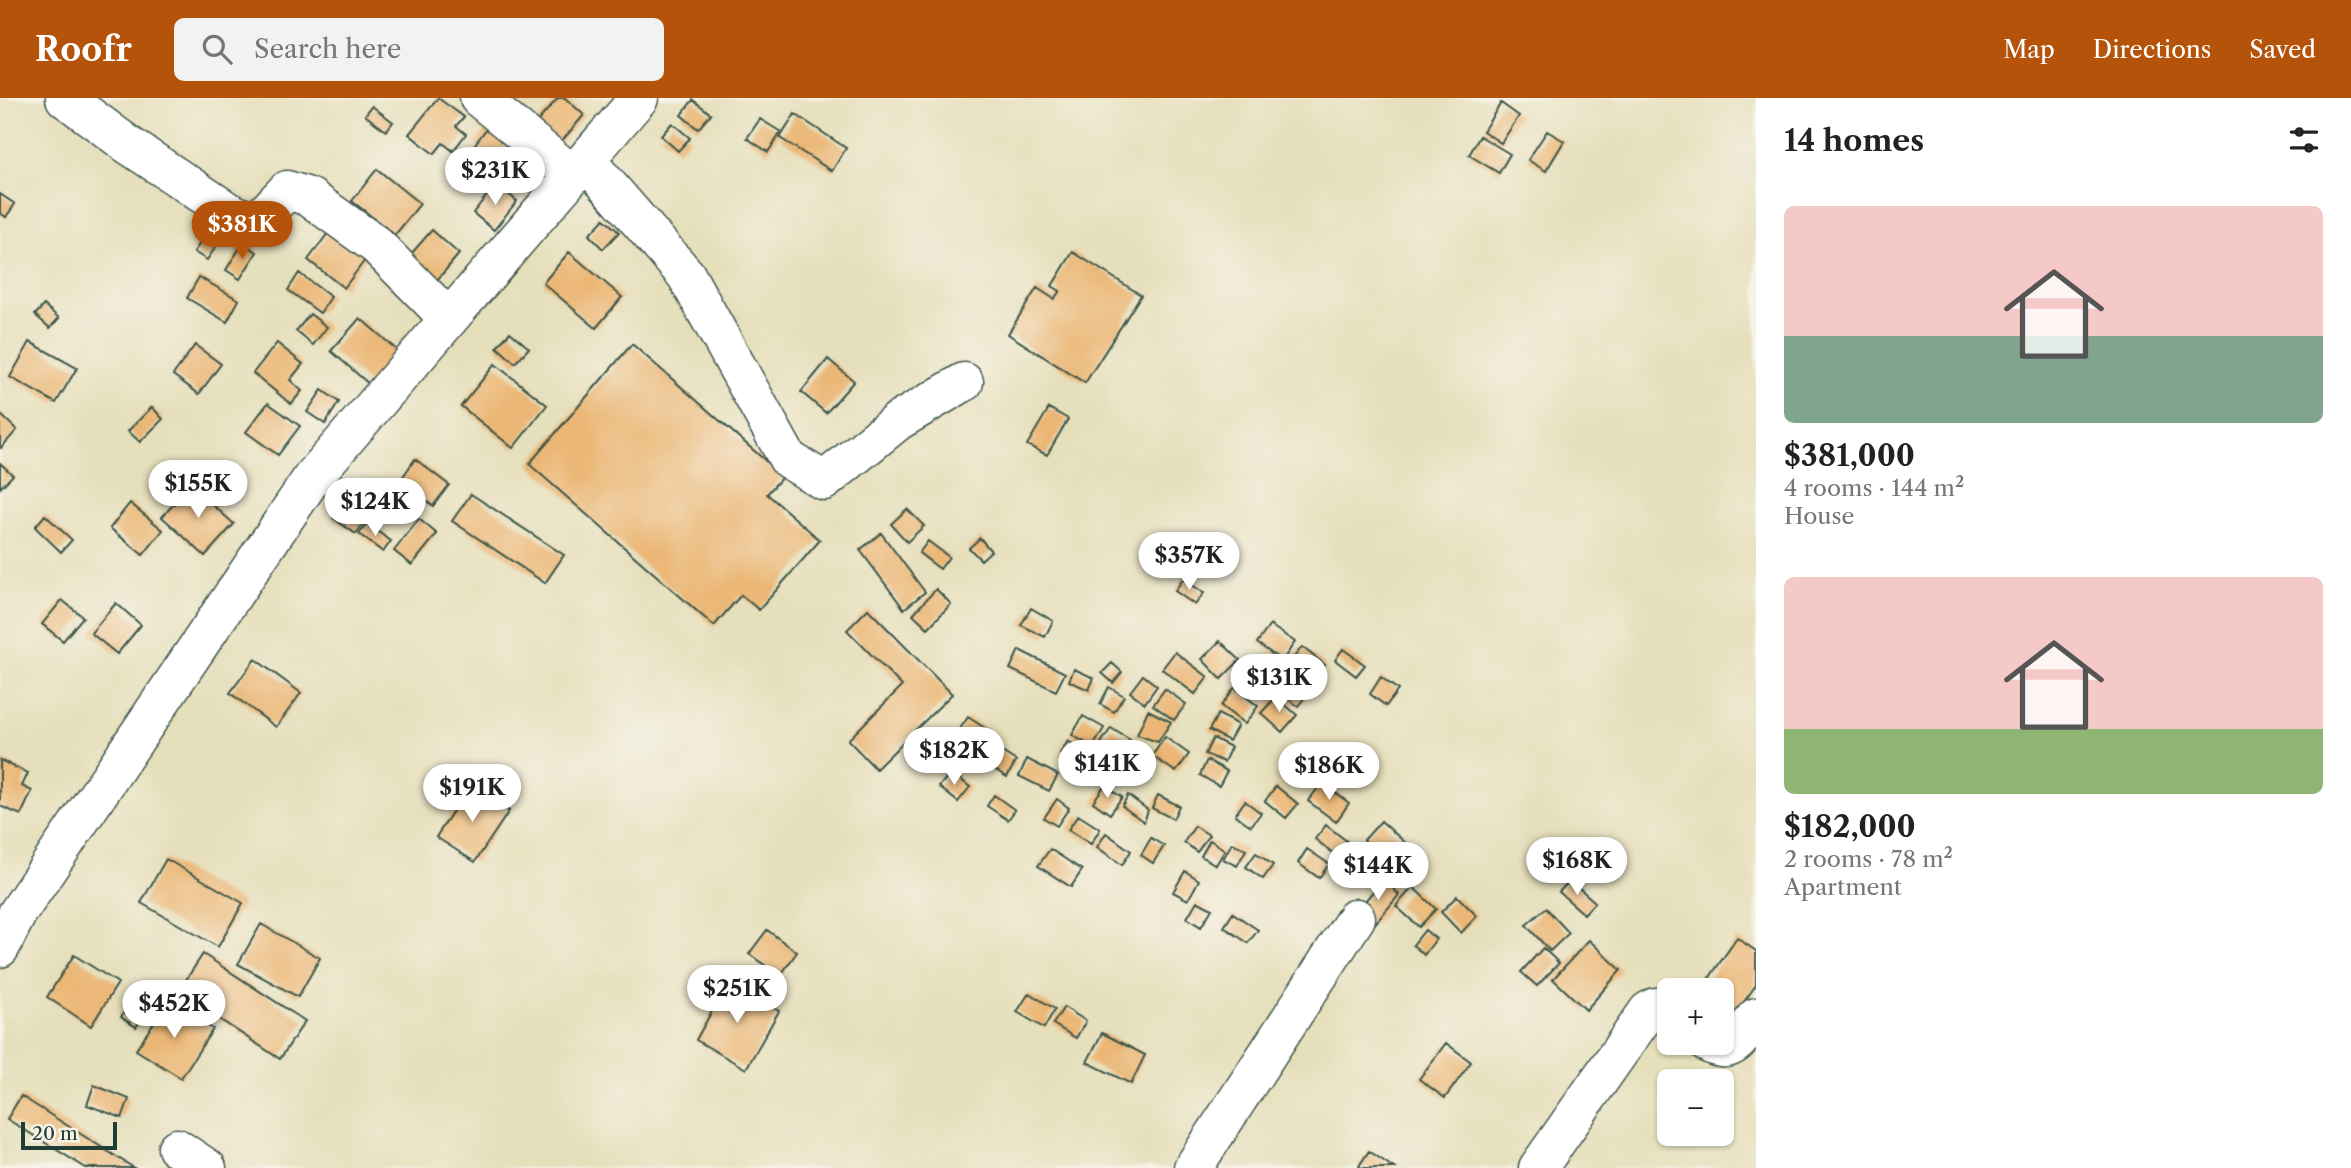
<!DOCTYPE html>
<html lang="en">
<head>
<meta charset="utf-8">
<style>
  :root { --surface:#fff; --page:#f2f2f2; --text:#222; --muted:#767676; --accent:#b45309 }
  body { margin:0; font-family:"Libre Caslon Text",serif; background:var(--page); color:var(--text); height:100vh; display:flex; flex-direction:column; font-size:26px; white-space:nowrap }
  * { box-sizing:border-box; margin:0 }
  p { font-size:23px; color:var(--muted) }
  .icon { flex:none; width:38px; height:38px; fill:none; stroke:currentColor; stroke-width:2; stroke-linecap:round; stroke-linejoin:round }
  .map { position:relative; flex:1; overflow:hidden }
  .details { display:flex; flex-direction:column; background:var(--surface); width:595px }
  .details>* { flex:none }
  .fabs { position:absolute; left:1657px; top:880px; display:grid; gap:14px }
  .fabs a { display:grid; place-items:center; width:77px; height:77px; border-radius:10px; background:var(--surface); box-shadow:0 2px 5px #0004; font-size:35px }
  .scale { position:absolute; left:21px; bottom:18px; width:96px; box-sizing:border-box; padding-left:7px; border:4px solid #1f3d34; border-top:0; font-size:19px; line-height:24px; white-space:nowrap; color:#1f3d34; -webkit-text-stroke:5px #f7f3e8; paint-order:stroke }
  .price { position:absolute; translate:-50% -60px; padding:0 16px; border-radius:24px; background:#fff; color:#222; font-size:23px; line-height:46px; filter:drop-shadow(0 2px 4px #0008) }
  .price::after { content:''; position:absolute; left:50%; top:42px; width:21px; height:16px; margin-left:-10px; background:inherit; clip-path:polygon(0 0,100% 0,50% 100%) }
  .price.active { background:var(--accent); color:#fff }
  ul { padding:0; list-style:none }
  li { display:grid; align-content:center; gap:14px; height:371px; padding:0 28px }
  li span { display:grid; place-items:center; height:217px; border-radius:10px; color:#555 }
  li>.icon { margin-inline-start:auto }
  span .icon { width:126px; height:126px; fill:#fffc; stroke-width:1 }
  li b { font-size:30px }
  h2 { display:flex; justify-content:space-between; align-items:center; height:84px; padding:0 28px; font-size:30px }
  header { display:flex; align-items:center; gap:42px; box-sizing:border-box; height:98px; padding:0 35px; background:var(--accent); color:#fff }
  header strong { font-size:33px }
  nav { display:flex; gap:38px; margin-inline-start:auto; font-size:24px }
  .search { width:490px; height:63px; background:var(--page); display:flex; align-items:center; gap:18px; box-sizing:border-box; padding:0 24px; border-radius:10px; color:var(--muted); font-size:26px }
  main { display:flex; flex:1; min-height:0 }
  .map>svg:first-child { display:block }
</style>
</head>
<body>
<header>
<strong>Roofr</strong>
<div class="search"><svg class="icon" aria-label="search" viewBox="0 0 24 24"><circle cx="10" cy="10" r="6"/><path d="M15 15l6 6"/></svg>Search here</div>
<nav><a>Map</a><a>Directions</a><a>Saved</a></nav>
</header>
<main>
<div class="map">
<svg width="1756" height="1070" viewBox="0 0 1756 1070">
  <rect width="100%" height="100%" fill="#f7f3e8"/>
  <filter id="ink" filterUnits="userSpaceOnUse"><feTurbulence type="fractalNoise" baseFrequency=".0143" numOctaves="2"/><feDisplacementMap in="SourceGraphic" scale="14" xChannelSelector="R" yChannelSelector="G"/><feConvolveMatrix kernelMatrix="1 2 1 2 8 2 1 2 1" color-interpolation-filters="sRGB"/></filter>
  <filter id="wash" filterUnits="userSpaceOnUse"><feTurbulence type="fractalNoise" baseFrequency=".00686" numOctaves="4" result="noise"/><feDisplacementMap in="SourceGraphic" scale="28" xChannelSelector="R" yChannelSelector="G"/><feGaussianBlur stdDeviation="1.57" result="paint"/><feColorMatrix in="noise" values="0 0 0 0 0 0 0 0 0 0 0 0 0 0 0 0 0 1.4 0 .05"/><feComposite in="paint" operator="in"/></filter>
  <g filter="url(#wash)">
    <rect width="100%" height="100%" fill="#e6dfbb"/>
    <g id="blocks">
      <path fill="#ebb776" d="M438,0L464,19L456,28L466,36L453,53L443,45L434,56L409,36Z
        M558,0H565L584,17L560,45L536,25Z
        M693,2L711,16L698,31L681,17Z
        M1501,5L1519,18L1501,45L1483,33Z
        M372,8L393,24L386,33L365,17Z
        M795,16L846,50L832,73L780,40Z
        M760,21L781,34L768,54L747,40Z
        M672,25L690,40L678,53L661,38Z
        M487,30L508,46L496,62L475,46Z
        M1547,33L1564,43L1546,73L1528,62Z
        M1480,38L1510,56L1499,75L1469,57Z
        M377,71L420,106L395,137L352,103Z
        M496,86L517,103L494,132L473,115Z
        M0,96L15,106L6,119L0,115Z
        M604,121L619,134L603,151L589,137Z
        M213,126L225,135L207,162L194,154Z
        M334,127L371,154L344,190L308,162Z
        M432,132L459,156L433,187L405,163Z
        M243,145L257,154L240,181L226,172Z
        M569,154L622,199L596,230L543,185Z
        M1073,154L1141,197L1085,285L1008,236L1037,190L1054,201L1060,193L1052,188Z
        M299,175L331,199L320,215L288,192Z
        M199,179L239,202L227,224L187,200Z
        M44,207L59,220L50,230L35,217Z
        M310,216L327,229L313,247L296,233Z
        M360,220L398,253L370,287L331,253Z
        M510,234L529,250L515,265L497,249Z
        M30,244L77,270L56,305L10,279Z
        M277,245L303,266L290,282L302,293L291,306L253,275Z
        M632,246L783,378L767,396L820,442L759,512L741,497L714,528L529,366Z
        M195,247L221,266L199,296L173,277Z
        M828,261L854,283L826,315L801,294Z
        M495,266L547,307L513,350L461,308Z
        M322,292L339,304L325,326L307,314Z
        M268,305L300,328L278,357L246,334Z
        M152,309L163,321L140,344L128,333Z
        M1049,310L1068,321L1047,357L1027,347Z
        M0,316L17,332L1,350L0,348Z
        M415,361L449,387L433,408L400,383Z
        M0,365L13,377L0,390Z
        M191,387L234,426L205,458L162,419Z
        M471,396L564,457L545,485L452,423Z
        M348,400L370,416L356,436L333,420Z
        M130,405L163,432L143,457L110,430Z
        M907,411L924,428L907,444L891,426Z
        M45,417L72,442L61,454L35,429Z
        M419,421L437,436L412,467L394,453Z
        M367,426L391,443L383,454L359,436Z
        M881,435L925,494L904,511L860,452Z
        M980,440L991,453L981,462L969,450Z
        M928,443L949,459L940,471L919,455Z
        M1183,481L1204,495L1195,507L1175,493Z
        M936,491L951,506L928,530L913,516Z
        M62,502L83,519L63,543L42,526Z
        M116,505L141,527L117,556L91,535Z
        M1031,510L1053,523L1045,539L1021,527Z
        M868,511L952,596L876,671L848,642L902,588L847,532Z
        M1270,527L1295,544L1282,563L1257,545Z
        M1220,543L1240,562L1221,581L1202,561Z
        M1302,549L1325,567L1310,585L1288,567Z
        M1343,551L1365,567L1356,578L1335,562Z
        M1019,552L1065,575L1056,593L1010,571Z
        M1175,554L1208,579L1195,596L1162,571Z
        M255,561L301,595L276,629L230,595Z
        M1112,565L1122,574L1113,585L1102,575Z
        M1074,571L1094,580L1089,592L1069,583Z
        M1143,577L1157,588L1145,605L1130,594Z
        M1381,579L1398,592L1386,608L1370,596Z
        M1299,584L1310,593L1298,608L1287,600Z
        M1109,589L1124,598L1114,614L1100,606Z
        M1234,590L1258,608L1245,626L1221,608Z
        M1165,591L1186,606L1174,622L1153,607Z
        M1276,599L1297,617L1282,634L1261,615Z
        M1148,612L1171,624L1158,644L1137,637Z
        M1218,616L1238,627L1229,643L1209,632Z
        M1083,618L1104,630L1093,649L1072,637Z
        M968,619L991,634L978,653L955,638Z
        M1111,630L1130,642L1120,658L1101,645Z
        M1165,639L1189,656L1176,674L1152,658Z
        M1213,640L1231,649L1224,664L1205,656Z
        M1068,643L1089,656L1081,669L1060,656Z
        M993,648L1016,663L1007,679L983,664Z
        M1027,661L1058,677L1049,693L1019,678Z
        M0,662L28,675L22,688L32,693L21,717L0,708Z
        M1207,662L1227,673L1219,688L1200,677Z
        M951,674L970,689L958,704L939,689Z
        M1322,685L1349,705L1336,724L1308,703Z
        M470,687L509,713L475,764L436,739Z
        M1104,688L1122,699L1110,716L1093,704Z
        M1276,688L1298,706L1286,720L1265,703Z
        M994,697L1015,712L1008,722L987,708Z
        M1128,697L1148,712L1144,724L1122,708Z
        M1158,697L1179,708L1173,721L1152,710Z
        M1057,701L1069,710L1057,728L1044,720Z
        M1245,703L1261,715L1251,728L1235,717Z
        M1078,717L1100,731L1091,746L1068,732Z
        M1381,723L1408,747L1391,766L1364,742Z
        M1326,727L1353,748L1343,763L1315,741Z
        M1195,728L1209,737L1197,754L1184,744Z
        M1106,735L1131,753L1122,767L1097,749Z
        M1151,740L1164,748L1153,765L1141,757Z
        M1210,742L1225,752L1216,767L1201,758Z
        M1232,745L1246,752L1237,768L1223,761Z
        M1050,751L1082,772L1071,789L1038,768Z
        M1307,751L1329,766L1319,780L1298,765Z
        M1256,755L1273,767L1263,781L1246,769Z
        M166,761L243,805L218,849L141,805Z
        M1185,773L1199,782L1188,802L1173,794Z
        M1384,780L1399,797L1374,827L1356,814Z
        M1570,782L1595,804L1584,816L1559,794Z
        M1413,789L1436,811L1419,829L1396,808Z
        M1457,798L1477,818L1461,835L1441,814Z
        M1197,803L1212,811L1201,829L1187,820Z
        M1546,810L1569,835L1550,853L1526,827Z
        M1233,815L1258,832L1248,845L1224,829Z
        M261,826L320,860L298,899L238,866Z
        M767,832L797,854L780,878L749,856Z
        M1425,832L1436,841L1424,857L1413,847Z
        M1737,840L1756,853V887L1734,918L1722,910V892H1701Z
        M1589,842L1621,872L1586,912L1553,881Z
        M1543,850L1559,865L1537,888L1521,874Z
        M203,856L305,923L280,961L178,894Z
        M74,857L118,885L91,928L47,899Z
        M728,884L779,913L746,971L696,942Z
        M139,892L154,902L136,929L121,919Z
        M1029,895L1055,911L1044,930L1017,914Z
        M168,903L213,931L181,980L136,952Z
        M1064,909L1086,923L1076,940L1053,926Z
        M1102,935L1145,957L1131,986L1087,964Z
        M1446,945L1471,964L1445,1000L1419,981Z
        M94,987L129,1001L122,1020L87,1007Z
        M21,998L134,1070H86L7,1021Z
        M1369,1053L1394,1070H1362L1359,1068Z"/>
    </g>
  </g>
  <g filter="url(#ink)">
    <use href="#blocks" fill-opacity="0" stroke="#3d5548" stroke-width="2"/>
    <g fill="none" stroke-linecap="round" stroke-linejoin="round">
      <g stroke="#3d5548" stroke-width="41">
        <path id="minor" d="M65,0L127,46L229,114L252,123H258L287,92L309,99L376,147L449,221
          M479,0L573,77
          M586,62L686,177L788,361L824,383L898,323L964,284
          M0,850L17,816L312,380L639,0
          M1707,945C1734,960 1741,939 1756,919
          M177,1050L207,1070
          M1193,1070L1356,820
          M1538,1070L1648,913L1655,909L1670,911"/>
      </g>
      <use href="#minor" stroke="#fff" stroke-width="38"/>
    </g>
  </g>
</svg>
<div class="fabs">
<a>+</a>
<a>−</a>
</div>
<div class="scale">20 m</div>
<b class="price" style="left:495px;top:109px">$231K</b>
<b class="price active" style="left:242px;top:163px">$381K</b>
<b class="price" style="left:198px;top:422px">$155K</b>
<b class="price" style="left:375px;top:440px">$124K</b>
<b class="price" style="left:1189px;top:494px">$357K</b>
<b class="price" style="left:1279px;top:616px">$131K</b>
<b class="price" style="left:954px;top:689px">$182K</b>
<b class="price" style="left:1107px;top:702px">$141K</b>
<b class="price" style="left:1329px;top:704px">$186K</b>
<b class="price" style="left:472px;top:726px">$191K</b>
<b class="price" style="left:1577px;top:799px">$168K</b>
<b class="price" style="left:1378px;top:804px">$144K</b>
<b class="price" style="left:737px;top:927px">$251K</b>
<b class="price" style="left:174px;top:942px">$452K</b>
</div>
<section class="details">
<h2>14 homes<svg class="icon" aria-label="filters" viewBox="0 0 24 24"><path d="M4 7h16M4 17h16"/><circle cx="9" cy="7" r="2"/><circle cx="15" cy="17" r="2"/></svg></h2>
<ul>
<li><span style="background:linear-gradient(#f6c9c9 60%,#7fa58c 0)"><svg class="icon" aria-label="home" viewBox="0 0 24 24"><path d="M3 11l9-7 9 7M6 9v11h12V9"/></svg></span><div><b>$381,000</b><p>4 rooms · 144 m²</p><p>House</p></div></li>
<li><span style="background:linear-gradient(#f6c9c9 70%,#8fb573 0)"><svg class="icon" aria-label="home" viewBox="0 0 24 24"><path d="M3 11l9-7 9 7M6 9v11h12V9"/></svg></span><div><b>$182,000</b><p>2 rooms · 78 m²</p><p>Apartment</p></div></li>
</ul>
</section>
</main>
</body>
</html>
